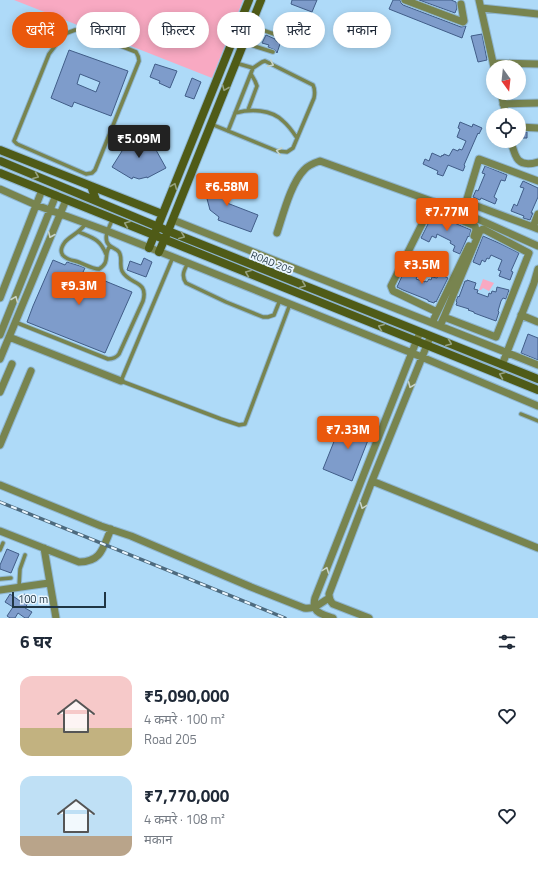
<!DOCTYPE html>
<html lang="hi">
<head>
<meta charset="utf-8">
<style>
  :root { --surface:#fff; --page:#f2f2f3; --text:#1f2937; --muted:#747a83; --accent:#ea580c }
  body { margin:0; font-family:"Titillium Web","Noto Sans Devanagari",sans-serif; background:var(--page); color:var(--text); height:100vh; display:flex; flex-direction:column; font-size:15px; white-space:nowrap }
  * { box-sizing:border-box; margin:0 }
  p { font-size:13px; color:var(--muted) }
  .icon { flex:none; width:22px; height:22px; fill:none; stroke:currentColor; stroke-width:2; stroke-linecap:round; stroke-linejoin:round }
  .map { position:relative; height:618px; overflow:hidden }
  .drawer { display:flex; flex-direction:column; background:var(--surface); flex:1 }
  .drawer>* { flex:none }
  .banner { position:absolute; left:12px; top:12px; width:514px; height:36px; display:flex; gap:8px }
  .needle { width:26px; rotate:165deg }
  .buttons { position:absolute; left:486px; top:60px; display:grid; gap:8px }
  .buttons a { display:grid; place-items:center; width:40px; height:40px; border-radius:50%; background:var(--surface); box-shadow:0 2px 10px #0003; font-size:20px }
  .scale { position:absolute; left:12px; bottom:10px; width:94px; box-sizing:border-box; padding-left:4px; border:2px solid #1f3544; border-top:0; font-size:11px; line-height:14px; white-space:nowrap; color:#1f3544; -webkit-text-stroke:3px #ebf6fe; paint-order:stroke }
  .price { position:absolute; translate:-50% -34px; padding:0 9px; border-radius:4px; background:var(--accent); color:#fff; font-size:13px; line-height:26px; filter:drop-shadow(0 1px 2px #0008) }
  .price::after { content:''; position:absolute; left:50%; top:24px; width:12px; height:9px; margin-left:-6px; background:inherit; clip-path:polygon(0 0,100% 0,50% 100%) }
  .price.current { background:#222; color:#fff }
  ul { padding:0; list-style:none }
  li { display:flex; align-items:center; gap:12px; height:100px; padding:0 20px }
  li span { display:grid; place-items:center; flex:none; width:112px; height:80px; border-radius:12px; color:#555 }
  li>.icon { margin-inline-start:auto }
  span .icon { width:48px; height:48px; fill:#fffc; stroke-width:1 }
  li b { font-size:17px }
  h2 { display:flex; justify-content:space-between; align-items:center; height:48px; padding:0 20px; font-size:17px }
  .chip { padding:0 14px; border-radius:18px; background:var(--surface); box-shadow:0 2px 10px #0003; font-size:14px; line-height:36px }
  .chip.current { background:var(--accent); color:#fff }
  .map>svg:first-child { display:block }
</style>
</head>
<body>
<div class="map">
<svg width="538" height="618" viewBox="0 0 538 618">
  <rect width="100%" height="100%" fill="#aedaf8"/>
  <path fill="#f8a9c2" d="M14,0H243L212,78Z
    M483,279L494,283L489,291L483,288L481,290H479Z"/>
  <path fill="#7e9ccb" stroke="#415d88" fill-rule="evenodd" d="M292,0H317L312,12L291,4Z
    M393,0H400L401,3L403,5L461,27L466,26L462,38L389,9Z
    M419,0H451L456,2L457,8L455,13Z
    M482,34L487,60L478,62L471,36Z
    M266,35L275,39V40L277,42L281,41L277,53L275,50L268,47L269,45L262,43Z
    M69,50L128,71L111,116L74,102L72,107L51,98ZM80,74L100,82L96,92L77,84Z
    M155,64L177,71L170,88L159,83L160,81L150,77Z
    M192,78L201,82L194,99L185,96Z
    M460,122L472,127L473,124L482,128L479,134L478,133L464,165L465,166L463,171L448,165L443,176L437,174L438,171L423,164L425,159L429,161L432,153L441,157L442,155L443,156L444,154L449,156L453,149L458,151L459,149L462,150L466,141L457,137L460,129L458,128Z
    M519,132H527V138H519Z
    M125,136L139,141L152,136L157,149L156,150L166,168L147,178V177L139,179L133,177L132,179L112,167L122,151L120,150Z
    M485,166L507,175L505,181L501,180L494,197L497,199L495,204L481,198L480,200L473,197L476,190L478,191L485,174L482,173Z
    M209,175L227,183L222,193L224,201L227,203L258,215L251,232L218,220L219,217L210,210L206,195L214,193L203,188Z
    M523,181L538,188V197L531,213H533L530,220L523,218L524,216L511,211L514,204L517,206L524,188L520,187Z
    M433,214L471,230L469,237L468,236L460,254L453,251L455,246L450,243L451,241L437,234L436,238L432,236L429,242L421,238Z
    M483,236L501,244L519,253L511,271L513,272L510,280L499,276L501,271L498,270L502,260L491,255L489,259L487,258L485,262L482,260L480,265L473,262Z
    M144,258L152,262L146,277L127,270L130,261L141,265Z
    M53,260L65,265L67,262L80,266L85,268L83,272L132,292L105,353L27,322L33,306Z
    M408,263L414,265L413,269L417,271L416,274L418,275L416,279L425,282V281L427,282L429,279L431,280L432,277L437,278L439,274L448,278L436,302L435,301L434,303L428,301V300L403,290L397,287Z
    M467,280L476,283L474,289L478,290L477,293L488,297L489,293L491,294L492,291L496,292L497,287L509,290L506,299L503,298L501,301L498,311L499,312L496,321L474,313V312L468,310L469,309L456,305L457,302L456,301L458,296L459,297L465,281H467Z
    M528,334L538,338V360L521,353Z
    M343,419L372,430L352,481L323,469Z
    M7,549L19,554L11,573L0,569V565Z
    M10,594L20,601L24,594L31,598L25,608L32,612L28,618H25L18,613L15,618H10L7,616L13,607L5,602Z"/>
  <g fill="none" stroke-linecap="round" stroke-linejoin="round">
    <g stroke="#8fb6d0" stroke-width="5.5">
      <path id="lane" d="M251,26L277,35L279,37L278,39
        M75,30H80L136,52C138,55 139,57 139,61L95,170L92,173L86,174L17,144L14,141L49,54L62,37L67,33Z
        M244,43L273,52
        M248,110L257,86L255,81L251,74
        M235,113C251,109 271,109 283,121C289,126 293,132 297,138
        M211,124L277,151L287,152L293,148L314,98C315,93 315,89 313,85L265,61L262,62L253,68L236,63
        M228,131L253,68
        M86,223C80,233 71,235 65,242C56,254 65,259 75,261C83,263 91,269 99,269C111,262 103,254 110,246
        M79,232C93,238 100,239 106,254
        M173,257L121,381L221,419L239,425L245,424L290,304
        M188,263C184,270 181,276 186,283L226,302L263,317H268L274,315L280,300
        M15,322L108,359C113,359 116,358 119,354L143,301C149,280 129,285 122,271C119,265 123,258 119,252C117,249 112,248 109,245C102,238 110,226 113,218
        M521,414L538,421
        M0,550L3,543
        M0,579L11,578
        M19,587L20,569L25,555"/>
    </g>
    <g stroke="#8fb6d0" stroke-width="9">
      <path id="street" d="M405,0L463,22L464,21L461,4
        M479,0L494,67
        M481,8L538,14
        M493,63L538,64
        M501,93L506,115
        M503,104L538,103
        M519,127L538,128
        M511,141C515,158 518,168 538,162
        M0,189L36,205L107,231L173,257L412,353L538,406
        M538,214L533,227L538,229
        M173,220L538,365
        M533,227L466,202L479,159L538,181
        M277,233C283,215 291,183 304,170C308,165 314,163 320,161L462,212L538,246
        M0,298L42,190
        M437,312L393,291L391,286L430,208H432L475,226L476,230L474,236
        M521,315L538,322
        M432,323L469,246
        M440,326L444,317L496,337L529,253L483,229L480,231L444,317
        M0,335L56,195
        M9,337L121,381
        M0,359L66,200
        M502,365L534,283L538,269
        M0,392L12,364
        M0,445L31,371
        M372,481L538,548
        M0,485L101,526L131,536L251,587L304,608C313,610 321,603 329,598
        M0,531L79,562C102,562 103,547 111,529
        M44,548L56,618
        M0,590L49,583
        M333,618C322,614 311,613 315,598L420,332
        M369,618L333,604C330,601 329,599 329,594L372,481L429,340"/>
    </g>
    <g stroke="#8fb6d0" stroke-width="10">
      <path id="secondary" d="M0,150L91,186L96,200
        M0,161L168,231L538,379
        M0,173L538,390
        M91,186L162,214
        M149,248L249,0
        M159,252L168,231L261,0"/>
    </g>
    <use href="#lane" stroke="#78844f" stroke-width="3.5"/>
    <use href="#street" stroke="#78844f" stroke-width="7"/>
    <use href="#secondary" stroke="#4f5b17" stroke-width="8"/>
    <g stroke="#4d6a7e" stroke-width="3.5">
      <path id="rail" d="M0,502L285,618"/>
    </g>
    <use href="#rail" stroke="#ebf6fe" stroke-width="2" stroke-dasharray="6" stroke-linecap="butt"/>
  </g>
  <defs><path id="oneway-chevron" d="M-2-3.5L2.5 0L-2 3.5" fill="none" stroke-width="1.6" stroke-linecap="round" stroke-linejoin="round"/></defs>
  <g stroke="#c8d4ca">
    <use href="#oneway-chevron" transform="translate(271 64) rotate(25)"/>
    <use href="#oneway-chevron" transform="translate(279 151) rotate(-166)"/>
    <use href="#oneway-chevron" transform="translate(51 235) rotate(113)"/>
    <use href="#oneway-chevron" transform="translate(15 299) rotate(-68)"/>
    <use href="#oneway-chevron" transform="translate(411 385) rotate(112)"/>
    <use href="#oneway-chevron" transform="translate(363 506) rotate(111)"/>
    <use href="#oneway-chevron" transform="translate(326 570) rotate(-69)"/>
  </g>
  <g stroke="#95a17f">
    <use href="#oneway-chevron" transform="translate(225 88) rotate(112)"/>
    <use href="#oneway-chevron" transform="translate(36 176) rotate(22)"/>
    <use href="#oneway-chevron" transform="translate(174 186) rotate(-68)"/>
    <use href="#oneway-chevron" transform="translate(127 224) rotate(-158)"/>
    <use href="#oneway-chevron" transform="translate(182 236) rotate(22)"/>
    <use href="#oneway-chevron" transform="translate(248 273) rotate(-158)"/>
    <use href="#oneway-chevron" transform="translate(303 285) rotate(22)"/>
    <use href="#oneway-chevron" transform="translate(381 327) rotate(-158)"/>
    <use href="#oneway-chevron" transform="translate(449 343) rotate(22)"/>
    <use href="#oneway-chevron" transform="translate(502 375) rotate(-158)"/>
  </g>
  <g text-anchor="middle" stroke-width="3.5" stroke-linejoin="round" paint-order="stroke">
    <g font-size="10" fill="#1f3544" stroke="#ebf6fe">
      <text transform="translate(272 262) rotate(22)" y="4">ROAD 205</text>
    </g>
  </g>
</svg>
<div class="buttons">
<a><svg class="needle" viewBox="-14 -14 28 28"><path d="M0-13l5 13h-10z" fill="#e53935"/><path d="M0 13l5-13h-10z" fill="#747a83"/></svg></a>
<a><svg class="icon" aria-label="locate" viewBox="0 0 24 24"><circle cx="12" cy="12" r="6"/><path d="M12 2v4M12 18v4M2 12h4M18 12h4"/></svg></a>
</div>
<div class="scale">100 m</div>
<b class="price current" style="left:139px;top:159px">₹5.09M</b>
<b class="price" style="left:227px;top:207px">₹6.58M</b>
<b class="price" style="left:447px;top:232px">₹7.77M</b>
<b class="price" style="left:422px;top:285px">₹3.5M</b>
<b class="price" style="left:79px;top:306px">₹9.3M</b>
<b class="price" style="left:348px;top:450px">₹7.33M</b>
<div class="banner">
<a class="chip current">खरीदें</a>
<a class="chip">किराया</a>
<a class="chip">फ़िल्टर</a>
<a class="chip">नया</a>
<a class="chip">फ़्लैट</a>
<a class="chip">मकान</a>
</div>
</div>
<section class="drawer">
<h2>6 घर<svg class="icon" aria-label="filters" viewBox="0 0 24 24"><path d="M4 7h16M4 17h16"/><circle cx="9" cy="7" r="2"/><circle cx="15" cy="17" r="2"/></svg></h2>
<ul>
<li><span style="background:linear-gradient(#f6c9c9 65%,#c2b280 0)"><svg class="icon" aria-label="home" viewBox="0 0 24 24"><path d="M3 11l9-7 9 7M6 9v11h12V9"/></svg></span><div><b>₹5,090,000</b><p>4 कमरे · 100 m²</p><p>Road 205</p></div><svg class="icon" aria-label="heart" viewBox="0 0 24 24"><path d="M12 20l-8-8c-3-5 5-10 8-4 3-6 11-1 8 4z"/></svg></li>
<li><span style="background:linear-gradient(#bfe0f5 75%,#b9a48a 0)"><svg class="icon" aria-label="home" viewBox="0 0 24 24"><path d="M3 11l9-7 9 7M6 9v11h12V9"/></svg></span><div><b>₹7,770,000</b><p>4 कमरे · 108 m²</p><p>मकान</p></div><svg class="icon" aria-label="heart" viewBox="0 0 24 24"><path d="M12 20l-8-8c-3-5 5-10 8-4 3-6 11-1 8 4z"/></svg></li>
</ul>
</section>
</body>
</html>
